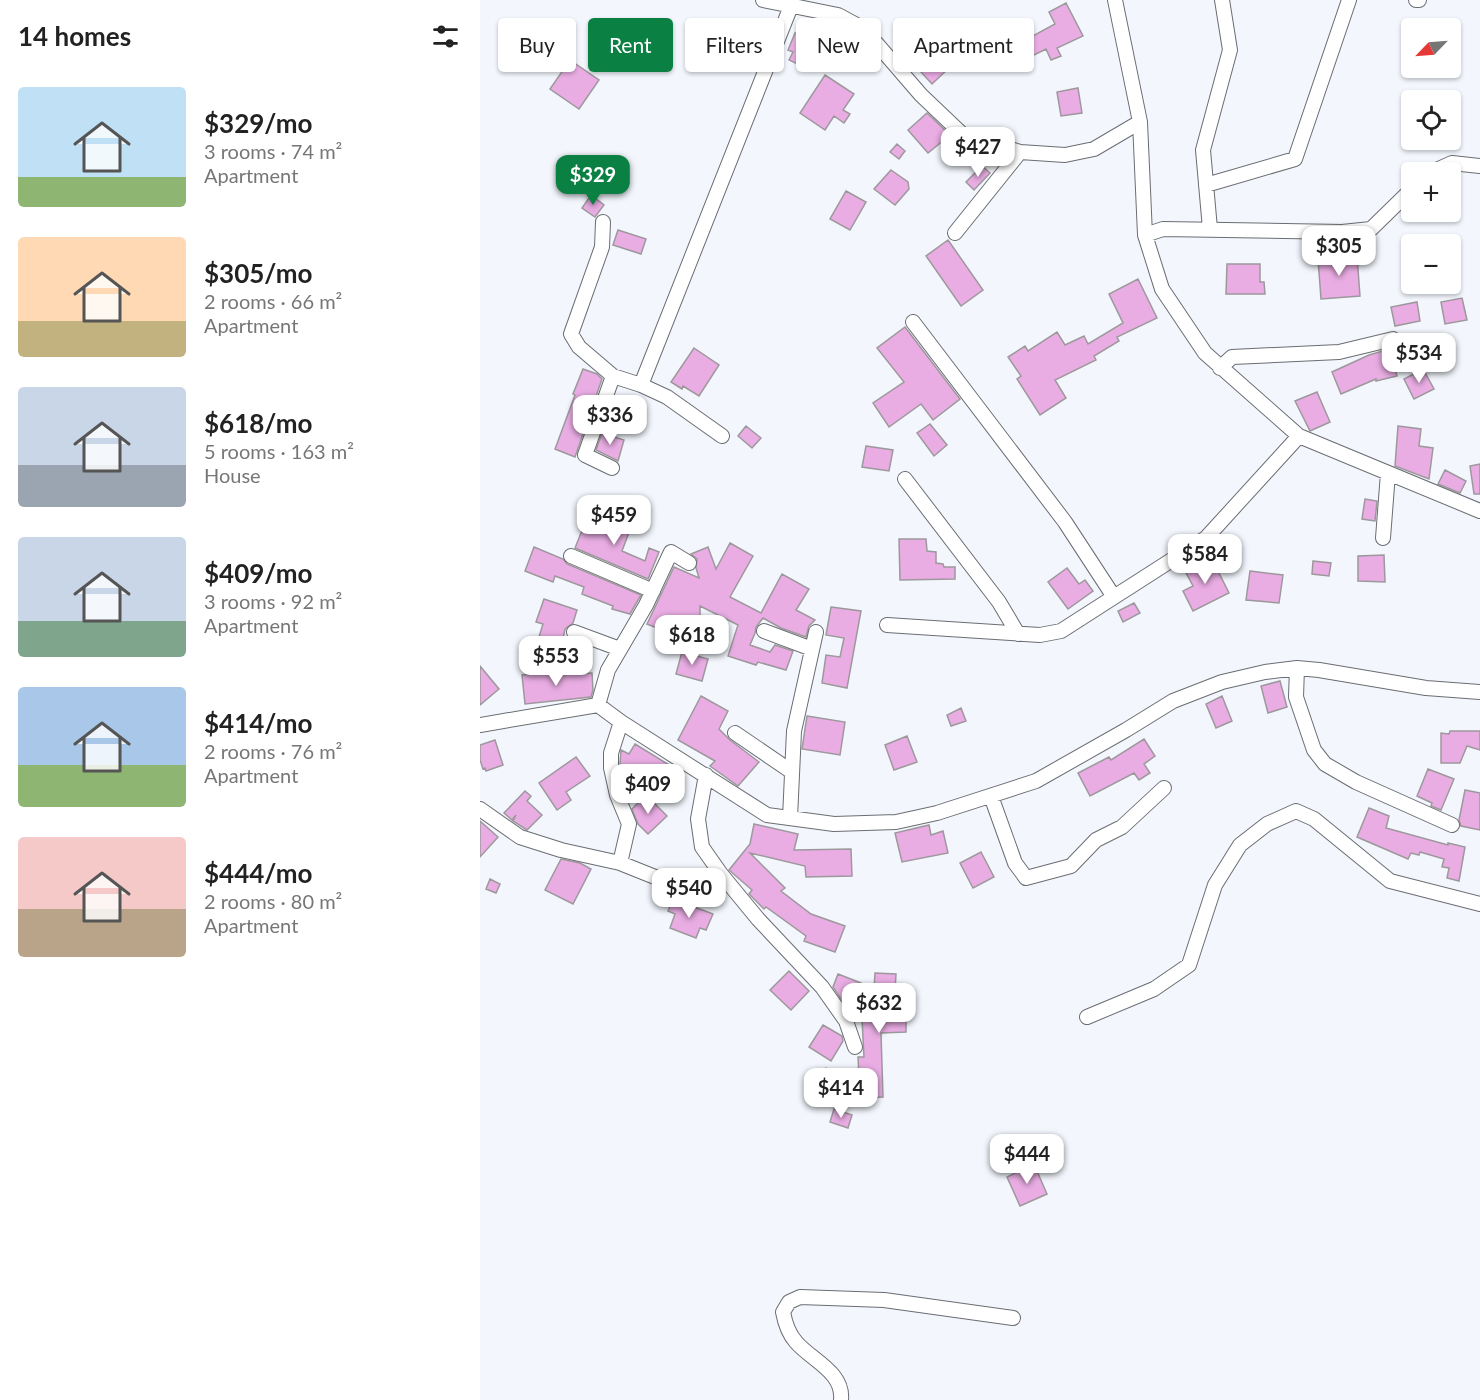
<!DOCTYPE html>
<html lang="en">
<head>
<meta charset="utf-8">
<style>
  :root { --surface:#fff; --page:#f6f6f6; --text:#222; --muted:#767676; --accent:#0b8043 }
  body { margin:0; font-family:Lato,sans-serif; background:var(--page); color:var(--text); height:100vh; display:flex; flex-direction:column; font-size:22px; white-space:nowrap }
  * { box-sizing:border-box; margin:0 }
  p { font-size:20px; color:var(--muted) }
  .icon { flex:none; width:33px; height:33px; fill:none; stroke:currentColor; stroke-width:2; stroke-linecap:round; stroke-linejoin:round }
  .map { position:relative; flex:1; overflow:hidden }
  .side { display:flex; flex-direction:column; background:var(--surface); width:480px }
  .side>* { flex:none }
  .banner { position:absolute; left:18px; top:18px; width:570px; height:54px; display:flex; gap:12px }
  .needle { width:39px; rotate:245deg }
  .buttons { position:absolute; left:921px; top:18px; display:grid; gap:12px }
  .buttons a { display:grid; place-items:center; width:60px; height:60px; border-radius:6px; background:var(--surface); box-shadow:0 2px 4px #0004; font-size:30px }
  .price { position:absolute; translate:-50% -51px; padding:0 14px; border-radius:12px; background:#fff; color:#222; font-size:20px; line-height:39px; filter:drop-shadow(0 2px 3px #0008) }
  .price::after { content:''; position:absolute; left:50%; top:36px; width:18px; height:14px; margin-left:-9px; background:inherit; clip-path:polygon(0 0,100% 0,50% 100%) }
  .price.active { background:var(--accent); color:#fff }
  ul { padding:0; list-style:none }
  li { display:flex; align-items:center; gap:18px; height:150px; padding:0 18px }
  li span { display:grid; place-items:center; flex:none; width:168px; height:120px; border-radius:6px; color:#555 }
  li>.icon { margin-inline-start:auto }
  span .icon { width:72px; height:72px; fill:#fffc; stroke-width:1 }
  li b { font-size:26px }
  h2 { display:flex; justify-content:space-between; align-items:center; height:72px; padding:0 18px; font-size:26px }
  .tag { padding:0 21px; border-radius:6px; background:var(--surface); box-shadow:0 2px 4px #0004; font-size:21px; line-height:54px }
  .tag.active { background:var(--accent); color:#fff }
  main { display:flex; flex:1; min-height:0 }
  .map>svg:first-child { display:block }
</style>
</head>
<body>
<main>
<section class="side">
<h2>14 homes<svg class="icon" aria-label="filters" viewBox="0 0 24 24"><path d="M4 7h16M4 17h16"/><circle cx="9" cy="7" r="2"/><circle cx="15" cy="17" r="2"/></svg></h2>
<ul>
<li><span style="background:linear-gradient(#bfe0f5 75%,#8fb573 0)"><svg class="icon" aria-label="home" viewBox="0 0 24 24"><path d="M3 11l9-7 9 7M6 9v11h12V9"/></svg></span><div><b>$329/mo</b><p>3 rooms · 74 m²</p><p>Apartment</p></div></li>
<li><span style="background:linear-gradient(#ffd9b3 70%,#c2b280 0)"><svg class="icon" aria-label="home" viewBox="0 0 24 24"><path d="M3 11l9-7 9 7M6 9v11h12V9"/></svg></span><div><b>$305/mo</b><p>2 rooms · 66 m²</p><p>Apartment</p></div></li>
<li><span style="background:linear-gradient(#c9d6e8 65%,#9aa5b1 0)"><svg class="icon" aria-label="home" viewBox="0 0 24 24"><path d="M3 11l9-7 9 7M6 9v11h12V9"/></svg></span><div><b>$618/mo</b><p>5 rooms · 163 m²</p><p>House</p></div></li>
<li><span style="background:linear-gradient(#c9d6e8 70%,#7fa58c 0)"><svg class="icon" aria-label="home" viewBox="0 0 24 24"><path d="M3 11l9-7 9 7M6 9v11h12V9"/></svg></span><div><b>$409/mo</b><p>3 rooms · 92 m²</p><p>Apartment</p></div></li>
<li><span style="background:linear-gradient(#a9c7e8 65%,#8fb573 0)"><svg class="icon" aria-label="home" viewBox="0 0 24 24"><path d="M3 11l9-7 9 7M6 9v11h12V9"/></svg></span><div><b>$414/mo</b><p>2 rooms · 76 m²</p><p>Apartment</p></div></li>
<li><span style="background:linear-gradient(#f6c9c9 60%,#b9a48a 0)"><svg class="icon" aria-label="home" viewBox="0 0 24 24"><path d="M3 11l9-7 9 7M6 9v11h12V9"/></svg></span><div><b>$444/mo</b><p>2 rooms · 80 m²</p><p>Apartment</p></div></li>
</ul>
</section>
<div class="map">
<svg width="1000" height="1400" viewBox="0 0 1000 1400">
  <rect width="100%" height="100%" fill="#f3f7fd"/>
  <path fill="#e9ade3" stroke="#9d989c" stroke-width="1.5" d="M586,3L603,36L577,48L581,56L571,60L566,49L546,59L538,44L575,24L569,12Z
    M315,33L337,41L326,68L309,60L313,52L308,50Z
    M447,43L470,67L452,84L430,60Z
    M90,60L119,80L99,109L70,89Z
    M345,75L374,94L363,110L370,114L364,123L354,116L345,130L320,113Z
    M598,88L602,113L581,116L577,92Z
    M447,113L470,135L448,153L428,130Z
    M417,144L425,151L419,159L410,152Z
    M502,166L510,173L494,190L486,182Z
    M411,170L428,182L429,189L415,205L394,189Z
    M366,191L386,202L370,230L350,219Z
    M111,195L124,205L115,217L102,208Z
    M138,230L166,239L161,254L133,245Z
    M468,240L503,290L481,306L446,256Z
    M877,256L880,296L841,299L838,259Z
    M747,264H780V282H784L785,294H746Z
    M658,279L677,318L637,337L639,341L614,356L616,360L575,380L586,398L560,415L537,379L541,376L528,357L545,346L548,351L577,332L585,345L604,336L608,344L643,323L629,294Z
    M982,298L987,320L965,324L961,302Z
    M937,302L940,321L915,326L911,307Z
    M425,327L480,399L453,420L441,404L409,427L393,403L424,382L397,348Z
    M214,348L239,365L219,396L203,386L202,389L191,382Z
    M910,349L917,376L896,381V379L861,394L852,372L889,355Z
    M103,369L117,374L122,379L95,457L75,449L95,395L93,394Z
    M943,369L954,389L934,399L924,379Z
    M837,392L850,422L830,431L815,401Z
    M450,424L467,445L454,456L437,433Z
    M266,426L281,438L272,448L258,436Z
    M918,426L941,429L939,446L953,448L949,479L915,466Z
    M122,433L144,440L138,461L116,450Z
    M386,446L413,450L409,471L382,467Z
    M1000,464V494H994L990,466Z
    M965,470L986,481L980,493L958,484Z
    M885,499L897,501L895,521L882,519Z
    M119,515L151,527L142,551L165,561L169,548L179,552L168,579L95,548L105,523L115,527Z
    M419,539H446L447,551L456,552V563L463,564L464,567H475V579L420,580Z
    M250,543L273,556L250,597L281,613L302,574L329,589L316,610L335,620L329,626L326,637L301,628L283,618L276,627L275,633L270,645L290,652L295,645L313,651L306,670L278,662L276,665L248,656L258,625L220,606V631L182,630L167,624L194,567L219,578L216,568L217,559L211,554L228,547L236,569Z
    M54,547L83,559L87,564L161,595L150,614L132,609L133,606L102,594L104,587L75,576L73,582L45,571Z
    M904,555L905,582L878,581V556Z
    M731,557L749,593L713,611L703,591L713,586L705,571Z
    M833,561L851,563L849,576L832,574Z
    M587,568L599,584L605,580L613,591L588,609L568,582Z
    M770,571L803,575L799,603L766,600Z
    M64,599L97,610L93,623L85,629L78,664L53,656L63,624L56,622Z
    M654,603L660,613L643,622L638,611Z
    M351,607L381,611L367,688L342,683L346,655L360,657L364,638L346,635Z
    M202,652L228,659L222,681L196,674Z
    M0,666L19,689L0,705Z
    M76,672L75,675L112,673L113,690L111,697L45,704L42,675Z
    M800,681L807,707L788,713L781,686Z
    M221,696L248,711L239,729L250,740L279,762L258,786L230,766L235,761L198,740Z
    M742,696L752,721L736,728L726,704Z
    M481,708L486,721L471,726L467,715Z
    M327,716L365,722L360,755L322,749Z
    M970,731H1000V750L987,746L980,763H961V733L969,734Z
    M427,736L437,762L414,770L405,745Z
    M664,739L675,756L664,764L670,773L659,780L654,773L610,796L598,773L629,757L631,760Z
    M15,740L23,765L6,771L5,768L3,769L0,760V745Z
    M155,744L199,771L187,792L140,764L141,750L149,754Z
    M96,757L110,776L86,792L91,800L77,810L59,783Z
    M948,769L974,779L961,810L951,806L952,803L937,796Z
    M985,790L1000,793V830L981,826L979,820Z
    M45,791L51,796L47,801L62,815L47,830L33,821L36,815L32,820L24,813Z
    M166,795L187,816L168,834L158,824L152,809Z
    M889,808L909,816L906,828L968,845V843L985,847L979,881L967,878L969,868L962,867L964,859L940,852L939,855L931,853L928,859L877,837Z
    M0,821L18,837L0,857Z
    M274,824L318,834L314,850L371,849L372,876L326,877L325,866L270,853L305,888L301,891L331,914L365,926L355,952L324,941L326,936L286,907L284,909L269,894L272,890L249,870L270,844Z
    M449,825L451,835L463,831L468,853L422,862L415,833Z
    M501,852L514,877L493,888L480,863Z
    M81,859L100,863L111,869L93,904L65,890Z
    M10,879L20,884L16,893L6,889Z
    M193,899L233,914L226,930L220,928L216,938L190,928L195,914L188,911Z
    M309,971L329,991L311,1010L290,990Z
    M395,973L416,974L414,1009H426V1032L401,1033L403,1097L380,1098L378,1057H384L382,1019H393L392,988L394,989Z
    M358,974L381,983L373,1006L363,1002L353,987Z
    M343,1025L362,1036L363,1041L351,1061L329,1047Z
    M346,1068L368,1088L358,1099L337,1100L331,1094L338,1087L333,1083Z
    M354,1109L372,1115L368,1128L350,1122Z
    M554,1164L567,1194L540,1206L527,1177Z"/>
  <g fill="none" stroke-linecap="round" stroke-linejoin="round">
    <g stroke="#6a6d72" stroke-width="16">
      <path id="minor" d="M283,0L358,15L384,29L441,95L482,134L540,152L585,155L614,149L660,122
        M635,0L660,122L665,235L682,289L725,353L819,436L1000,511
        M936,0H939
        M952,172L972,163L1000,166
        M726,185L815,159L869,0
        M123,222L122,247L91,334L99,347L133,376L161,385L187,397L242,436
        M730,229L723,150L750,50L742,0
        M475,233L540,152
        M665,235L683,229L862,232L891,229L932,189
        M433,322L585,522L634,597
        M740,368L752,357L859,352L913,339
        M161,385L311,6
        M132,468L105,455L133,376
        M425,479L519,602L538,634
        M903,538L908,473
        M91,556L173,591
        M407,625L560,635L581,631L726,538L819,436
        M284,631L332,649
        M94,632L140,649
        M817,668L816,697L834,750L845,764L876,782L972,825
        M118,705L128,670L166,605L191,552L209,563
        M0,725L118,705L141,722L287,815L354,824L416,822L457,813L556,781L646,730L693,701L742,682L785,672L817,668L839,670L946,688L1000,692
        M255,733L312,772
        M226,775L218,819L222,847L241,874L278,919L342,987L366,1021L375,1047
        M511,796L535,863L546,878L591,866L616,840L642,827L684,788
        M0,809L40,837L81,850L140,863L225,897
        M310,818L314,731L336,632
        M140,863L149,824L137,795L131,768V753L141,722
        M607,1017L674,989L709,965L735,885L760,845L787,824L816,811L834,819L910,881L1000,904
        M361,1400C364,1372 331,1360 316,1342C308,1333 305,1323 303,1312L309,1302L320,1297L404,1300L533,1318"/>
    </g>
    <use href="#minor" stroke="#fff" stroke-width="14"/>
  </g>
</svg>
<div class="buttons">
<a><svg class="needle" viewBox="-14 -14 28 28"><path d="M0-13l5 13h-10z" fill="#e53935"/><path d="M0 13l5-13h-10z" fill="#767676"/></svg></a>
<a><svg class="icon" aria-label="locate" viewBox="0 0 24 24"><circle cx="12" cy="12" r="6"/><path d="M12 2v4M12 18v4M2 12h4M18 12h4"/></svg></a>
<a>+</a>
<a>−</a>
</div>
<b class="price" style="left:498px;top:178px">$427</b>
<b class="price active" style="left:113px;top:206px">$329</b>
<b class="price" style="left:859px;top:277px">$305</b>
<b class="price" style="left:939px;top:384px">$534</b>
<b class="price" style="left:130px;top:446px">$336</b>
<b class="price" style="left:134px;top:546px">$459</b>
<b class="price" style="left:725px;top:585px">$584</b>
<b class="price" style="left:212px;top:666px">$618</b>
<b class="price" style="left:76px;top:687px">$553</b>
<b class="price" style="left:168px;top:815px">$409</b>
<b class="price" style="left:209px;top:919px">$540</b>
<b class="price" style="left:399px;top:1034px">$632</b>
<b class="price" style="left:361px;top:1119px">$414</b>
<b class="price" style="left:547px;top:1185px">$444</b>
<div class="banner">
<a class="tag">Buy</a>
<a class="tag active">Rent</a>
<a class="tag">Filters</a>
<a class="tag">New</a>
<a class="tag">Apartment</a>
</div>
</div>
</main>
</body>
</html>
